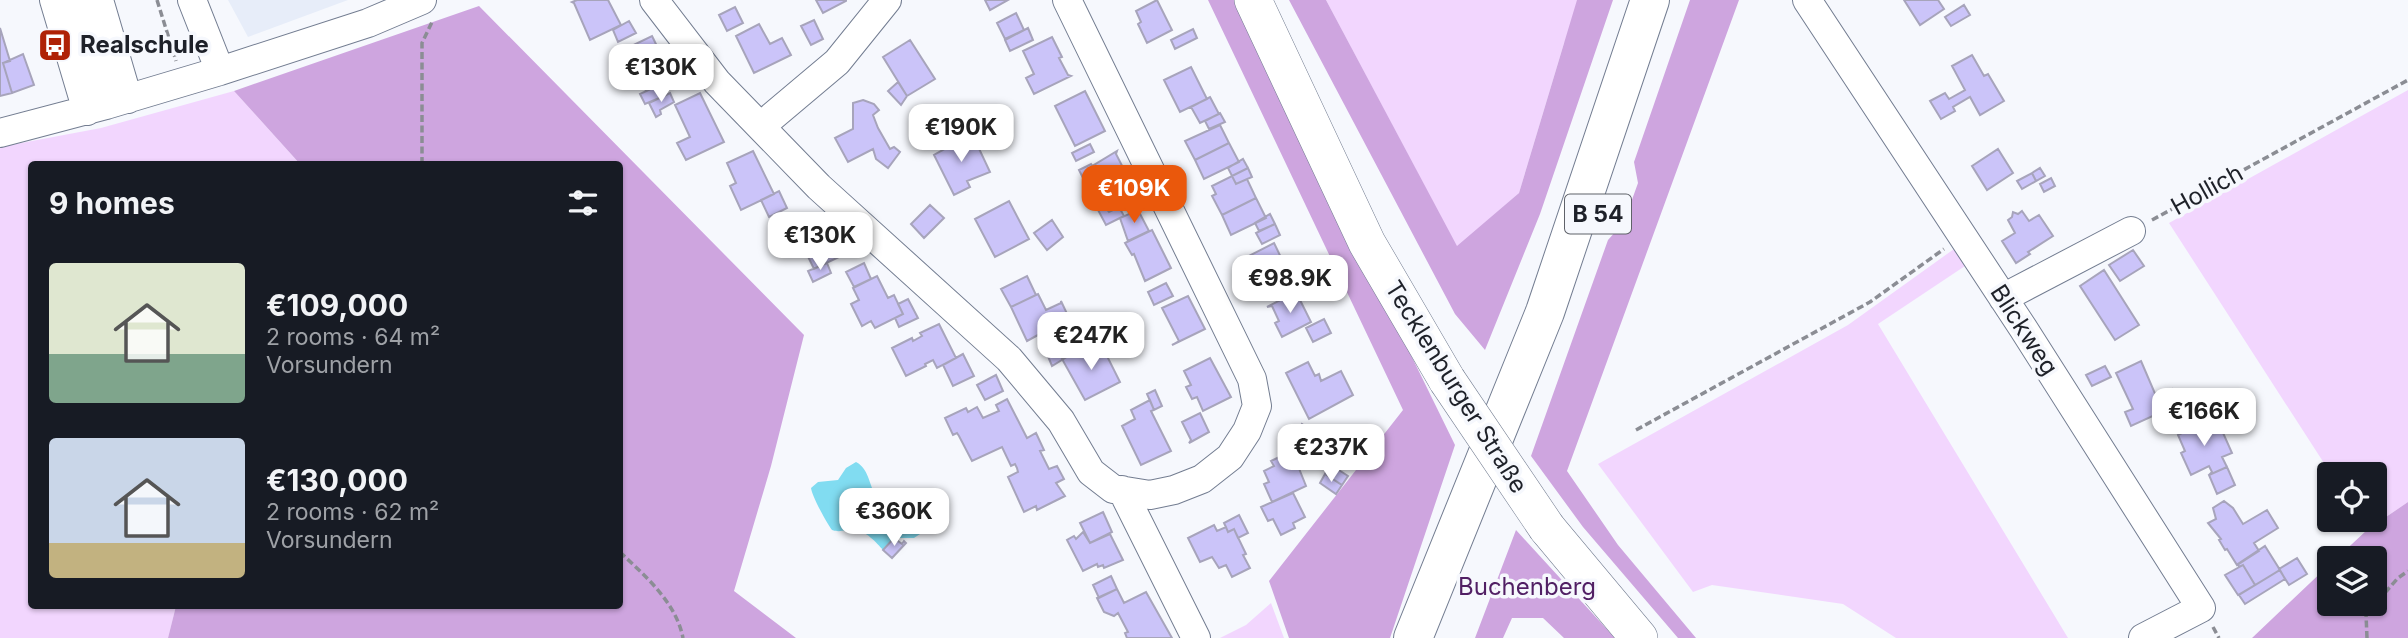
<!DOCTYPE html>
<html lang="en">
<head>
<meta charset="utf-8">
<style>
  :root { --surface:#171b24; --page:#242831; --text:#f1f3f6; --muted:#9ea1a6; --accent:#ea580c }
  body { margin:0; font-family:Inter,sans-serif; background:var(--page); color:var(--text); height:100vh; display:flex; flex-direction:column; font-size:26px; white-space:nowrap }
  * { box-sizing:border-box; margin:0 }
  p { font-size:23px; color:var(--muted) }
  .icon { flex:none; width:38px; height:38px; fill:none; stroke:currentColor; stroke-width:2; stroke-linecap:round; stroke-linejoin:round }
  .map { position:relative; flex:1; overflow:hidden }
  .panel { position:absolute; left:28px; top:161px; width:595px; height:448px; display:flex; flex-direction:column; background:var(--surface); border-radius:7px; box-shadow:0 2px 5px #0004 }
  .panel>* { flex:none }
  .controls { position:absolute; left:2317px; top:462px; display:grid; gap:14px }
  .controls a { display:grid; place-items:center; width:70px; height:70px; border-radius:7px; background:var(--surface); box-shadow:0 2px 5px #0004; font-size:35px }
  .price { position:absolute; translate:-50% -60px; padding:0 16px; border-radius:14px; background:#fff; color:#222; font-size:23px; line-height:46px; filter:drop-shadow(0 2px 4px #0008) }
  .price::after { content:''; position:absolute; left:50%; top:42px; width:21px; height:16px; margin-left:-10px; background:inherit; clip-path:polygon(0 0,100% 0,50% 100%) }
  .price.active { background:var(--accent); color:#fff }
  ul { padding:0; list-style:none }
  li { display:flex; align-items:center; gap:21px; height:175px; padding:0 21px }
  li span { display:grid; place-items:center; flex:none; width:196px; height:140px; border-radius:7px; color:#555 }
  li>.icon { margin-inline-start:auto }
  span .icon { width:84px; height:84px; fill:#fffc; stroke-width:1 }
  li b { font-size:30px }
  h2 { display:flex; justify-content:space-between; align-items:center; height:84px; padding:0 21px; font-size:30px }
  .map>svg:first-child { display:block }
</style>
</head>
<body>
<div class="map">
<svg width="2408" height="638" viewBox="0 0 2408 638">
  <rect width="100%" height="100%" fill="#f6f8fd"/>
  <path fill="#e7edf9" d="M228,0H348L248,37Z"/>
  <path fill="#f2d6fe" d="M1326,0H1593L1564,43L1519,193L1457,247Z
    M2408,90V502L2367,530L2360,520H2375V474H2331L2169,223Z
    M234,91L300,164H32V606H176L168,638H0V147L101,128Z
    M1954,249L1965,266L1878,324L2068,638H1896L1843,604L1712,585L1693,592L1598,464L1848,325Z
    M1271,603L1284,638H1220L1246,625Z"/>
  <path fill="#cea5df" d="M1208,0H1237L1455,445L1390,638H1289L1269,581L1403,410Z
    M1289,0H1326L1457,246L1519,193L1577,0H1613L1540,214L1485,350L1455,314Z
    M1690,0H1739L1567,471L1618,545L1696,638H1678L1583,527L1531,456L1608,240L1624,222L1638,183L1634,162Z
    M479,6L804,335L771,466L734,591L796,638H168L176,606H620V164H300L234,91Z
    M2408,502V638H2252L2329,565V604H2375V558H2337L2367,530Z
    M1516,530L1615,638H1564L1543,618H1512L1503,638H1475Z"/>
  <path fill="#81dcf1" d="M856,462C871,470 868,488 879,500C893,514 917,510 923,532L914,538H894L883,550C877,543 865,530 855,530C847,529 840,533 832,530C826,522 812,496 811,488L818,482L838,480L846,468Z"/>
  <path fill="#cbc4f9" stroke="#a7a4bb" stroke-width="2" d="M577,0H608L621,25L590,40L574,3L572,2Z
    M816,0H846V1L823,13Z
    M985,0H1008L990,10Z
    M1157,0L1172,30L1147,43L1138,24L1141,22L1136,11Z
    M1904,0H1938L1944,9L1920,25Z
    M1964,5L1970,15L1951,26L1945,17Z
    M735,7L743,23L727,31L719,15Z
    M1016,13L1024,30L1005,39L997,23Z
    M814,20L823,39L811,45L801,26Z
    M629,21L636,33L618,42L613,30Z
    M759,24L770,44L782,38L791,55L754,73L736,36Z
    M0,28L10,61L3,63L12,93L0,96Z
    M1028,28L1033,40L1010,51L1005,40Z
    M1193,29L1197,38L1175,49L1171,40Z
    M652,36L673,79L646,91L636,64L629,68L621,51Z
    M1052,37L1062,57L1059,58L1068,75L1071,76L1034,94L1026,78L1034,74L1023,51Z
    M910,40L935,79L907,96L883,57Z
    M23,54L34,85L12,93L3,63Z
    M1972,55L1984,76L1988,74L2004,101L1980,115L1970,97L1953,107L1955,111L1941,119L1930,101L1945,93L1949,99L1965,90L1952,66Z
    M1191,67L1207,99L1180,112L1164,80Z
    M898,82L907,96L901,105L888,91Z
    M659,85L664,96L645,104L640,94Z
    M1085,91L1105,131L1075,146L1055,106Z
    M670,93L674,102L660,110L661,114L656,117L649,103Z
    M700,93L724,142L686,160L677,143L690,137L675,105Z
    M1210,97L1219,114L1200,123L1191,107Z
    M863,100L874,104L879,110L873,115L878,128L890,149L894,147L900,152L888,168L876,159L873,149L848,162L835,138L853,129V103Z
    M1220,113L1225,122L1209,129L1205,121Z
    M930,116L940,125L930,136L920,126Z
    M1220,125L1229,143L1195,160L1185,141Z
    M958,137L963,146L975,140L990,172L967,181L970,187L954,195L934,155L948,147L946,143Z
    M1229,143L1239,162L1204,179L1195,160Z
    M1090,144L1094,152L1076,161L1072,153Z
    M1998,149L2013,173L1987,190L1972,166Z
    M753,151L774,194L741,210L730,186L736,183L727,163Z
    M1117,151L1116,154L1135,191L1105,206L1092,180L1086,184L1079,170L1091,164L1092,166Z
    M1243,159L1248,168L1232,176L1228,168Z
    M1248,168L1252,177L1236,184L1232,176Z
    M2040,168L2045,176L2036,181L2032,173Z
    M2032,173L2036,181L2022,189L2017,181Z
    M1232,176L1236,184L1247,179L1256,198L1222,215L1212,196L1216,194L1212,186Z
    M2051,178L2055,186L2044,192L2040,184Z
    M779,191L787,208L769,217L761,200Z
    M1256,198L1266,218L1231,235L1222,215Z
    M1009,201L1029,239L995,257L975,219Z
    M930,205L944,218L924,238L911,224Z
    M1104,205L1109,212L1119,207L1124,216L1106,225L1097,208Z
    M1138,210L1149,231L1128,241L1120,218Z
    M2022,211L2029,221L2039,215L2053,236L2028,252L2030,254L2016,263L2002,241L2015,233L2008,220L2012,217L2013,212L2018,214Z
    M1270,214L1275,224L1259,231L1255,223Z
    M1052,220L1063,237L1047,250L1034,233Z
    M825,223L841,256L814,269L798,236Z
    M1275,224L1280,235L1262,244L1256,233Z
    M1152,230L1171,268L1145,281L1134,254L1132,255L1125,243Z
    M1274,243L1289,274L1258,289L1250,273L1254,271L1248,258L1243,259Z
    M2133,250L2144,266L2120,281L2109,265Z
    M827,263L831,273L813,282L808,271Z
    M864,263L871,279L854,287L846,272Z
    M2104,270L2139,325L2115,340L2080,286Z
    M877,276L888,298L894,295L903,314L875,328L871,321L862,326L851,304L859,300L853,288Z
    M1027,276L1036,295L1011,307L1001,289Z
    M1166,283L1173,296L1154,305L1148,292Z
    M1296,292L1311,322L1282,337L1275,323L1279,321L1272,306L1267,307Z
    M1038,294L1046,310L1061,303V301L1069,318L1027,341L1011,307Z
    M1188,296L1205,329L1172,345L1179,341L1162,308Z
    M908,299L918,318L899,327L895,318L903,314L898,304Z
    M1324,319L1331,333L1313,342L1306,328Z
    M939,324L956,358L937,368L933,360L925,364L926,366L906,376L892,348L912,338L913,341L922,336L920,333Z
    M1060,335L1065,345L1047,354L1042,344Z
    M1065,345L1070,355L1052,366L1047,354Z
    M1089,345L1094,355L1104,350L1120,382L1085,400L1062,359Z
    M963,354L974,376L953,386L943,365Z
    M1210,358L1231,397L1203,411L1197,397L1192,399L1186,387L1191,385L1184,371Z
    M2141,361L2156,396L2172,389L2179,404L2131,426L2125,412L2133,409L2116,373Z
    M1308,362L1315,376L1319,374L1321,381L1341,371L1353,395L1309,419L1286,373Z
    M2105,366L2111,377L2092,386L2086,375Z
    M996,375L1003,391L985,400L977,385Z
    M1155,390L1162,406L1154,410L1147,394Z
    M1007,399L1027,438L1036,433L1044,450L1040,451L1049,469L1057,466L1064,479L1056,483L1065,496L1037,510L1036,506L1024,512L1008,477L1018,472L1017,468L1015,464L1011,466L1002,447L972,461L959,436L957,433L953,435L945,418L966,408L968,412L977,407L983,418L999,411L996,405Z
    M1150,400L1154,410L1151,411L1171,451L1141,465L1122,426L1135,419L1131,410Z
    M1200,413L1209,432L1189,443L1191,440L1182,422Z
    M2207,420L2211,430L2220,426L2232,453L2222,457L2227,467L2209,475L2212,472L2209,466L2191,475L2181,453L2185,451L2178,435Z
    M1302,424L1319,435L1309,451L1292,439Z
    M1292,451L1306,486L1272,502L1264,484L1269,482L1264,471L1274,466L1271,461Z
    M1331,465L1348,476L1342,485L1325,474Z
    M2227,467L2235,485L2217,494L2209,475Z
    M1325,474L1342,485L1336,494L1320,483Z
    M1293,493L1305,517L1293,523L1295,528L1281,535L1273,519L1268,521L1261,507Z
    M2224,501L2233,508L2243,524L2267,510L2278,528L2254,543L2259,551L2237,565L2227,549L2225,550L2219,540L2221,539L2208,523L2216,519L2213,508Z
    M1103,512L1112,532L1090,543L1080,523Z
    M1239,515L1248,533L1238,538L1234,529L1228,532L1224,523Z
    M1214,525L1217,531L1226,527L1228,532L1234,529L1246,554L1243,555L1250,568L1232,577L1226,565L1219,568L1212,557L1200,562L1188,538Z
    M1083,532L1090,543L1110,534L1123,560L1104,568L1103,565L1098,567L1097,564L1083,571L1067,540L1074,536L1076,539Z
    M894,538L902,544L904,541L906,543L892,558L883,550Z
    M2265,546L2280,570L2255,585L2243,565L2239,567L2238,564Z
    M2297,558L2307,574L2289,585L2279,569Z
    M2243,565L2255,585L2238,595L2225,575Z
    M2280,570L2285,579L2245,604L2239,595Z
    M1111,576L1117,589L1099,598L1093,585Z
    M1117,589L1124,603L1146,592L1172,638H1127L1125,633L1128,632L1118,613L1114,616L1104,612L1097,598Z"/>
  <g fill="none" stroke-linecap="round" stroke-linejoin="round">
    <g stroke="#737d91" stroke-width="30">
      <path id="minor" d="M54,0L87,111
        M76,0L106,105
        M99,0L128,99
        M192,0L220,71
        M654,0L717,82L819,187L1009,359L1061,421L1091,472L1113,489L1150,495L1174,490L1202,479L1230,457L1247,431L1257,406L1252,379L1067,0
        M1807,0L2023,328L2201,608L2143,638
        M761,126L837,62L887,0
        M0,133L106,105L220,71L368,23L422,0
        M2003,298L2131,231
        M1122,490L1196,638"/>
    </g>
    <g stroke="#737d91" stroke-width="38">
      <path id="major" d="M1253,0L1367,243L1447,380
        M1547,528L1639,638"/>
    </g>
    <g stroke="#737d91" stroke-width="40">
      <path id="highway" d="M1413,638L1545,312L1650,0"/>
    </g>
    <path stroke="#8b8d94" stroke-width="3.5" stroke-dasharray="7 3.5" stroke-linecap="butt" d="M157,0L176,61
      M422,164V43L432,22
      M2152,220L2408,80
      M1636,430L1870,302L1944,249
      M620,552C645,576 676,602 683,638
      M2213,627L2219,638
      M2367,638L2366,614L2398,578L2408,571"/>
    <use href="#minor" stroke="#fff" stroke-width="28"/>
    <use href="#major" stroke="#fff" stroke-width="37"/>
    <use href="#highway" stroke="#fff" stroke-width="38"/>
    <g stroke="#737d91" stroke-width="38" stroke-linecap="butt">
      <path id="major-bridge" d="M1447,380L1547,528"/>
    </g>
    <use href="#major-bridge" stroke="#fff" stroke-width="37"/>
  </g>
  <defs>
    <g id="bus-square" transform="scale(1.75)"><rect x="-9" y="-9" width="18" height="18" rx="4" fill="#af2206" stroke="#f6f8fd"/><path d="M-5-6H5V4H4V6H2V4H-2V6H-4V4H-5ZM-3.5-4V0h7V-4ZM-3.5 1.2v1.5H-2V1.2ZM2 1.2v1.5H3.5V1.2Z" fill="#fff"/></g>
  </defs>
  <g fill-rule="evenodd">
    <use href="#bus-square" x="55" y="45"/>
  </g>
  <g text-anchor="middle" stroke-width="7" stroke-linejoin="round" paint-order="stroke">
    <rect fill="#f6f8fd" stroke="#5f6269" stroke-width="2" x="1565" y="194.5" width="66" height="39" rx="5"/>
    <g font-size="23" font-weight="bold" fill="#1e2129">
      <text x="1598" y="222">B 54</text>
    </g>
    <g font-size="24" font-weight="bold" fill="#1e2129" stroke="#f6f8fd" text-anchor="start">
      <text x="80" y="53">Realschule</text>
    </g>
    <g font-size="24" fill="#1e2129" stroke="#f6f8fd">
      <text transform="translate(2207 190) rotate(-29)" y="8">Hollich</text>
      <text transform="translate(2024 330) rotate(57)" y="8">Blickweg</text>
      <text transform="translate(1456 387) rotate(58)" y="8">Tecklenburger Straße</text>
    </g>
    <g font-size="24" fill="#511f64" stroke="#f6f8fd">
      <text x="1527" y="595">Buchenberg</text>
    </g>
  </g>
</svg>
<div class="controls">
<a><svg class="icon" aria-label="locate" viewBox="0 0 24 24"><circle cx="12" cy="12" r="6"/><path d="M12 2v4M12 18v4M2 12h4M18 12h4"/></svg></a>
<a><svg class="icon" aria-label="layers" viewBox="0 0 24 24"><path d="M12 4l9 5-9 5-9-5zM3 14l9 5 9-5"/></svg></a>
</div>
<b class="price" style="left:661px;top:104px">€130K</b>
<b class="price" style="left:961px;top:164px">€190K</b>
<b class="price active" style="left:1134px;top:225px">€109K</b>
<b class="price" style="left:820px;top:272px">€130K</b>
<b class="price" style="left:1290px;top:315px">€98.9K</b>
<b class="price" style="left:1091px;top:372px">€247K</b>
<b class="price" style="left:2204px;top:448px">€166K</b>
<b class="price" style="left:1331px;top:484px">€237K</b>
<b class="price" style="left:894px;top:548px">€360K</b>
<section class="panel">
<h2>9 homes<svg class="icon" aria-label="filters" viewBox="0 0 24 24"><path d="M4 7h16M4 17h16"/><circle cx="9" cy="7" r="2"/><circle cx="15" cy="17" r="2"/></svg></h2>
<ul>
<li><span style="background:linear-gradient(#dfe7d0 65%,#7fa58c 0)"><svg class="icon" aria-label="home" viewBox="0 0 24 24"><path d="M3 11l9-7 9 7M6 9v11h12V9"/></svg></span><div><b>€109,000</b><p>2 rooms · 64 m²</p><p>Vorsundern</p></div></li>
<li><span style="background:linear-gradient(#c9d6e8 75%,#c2b280 0)"><svg class="icon" aria-label="home" viewBox="0 0 24 24"><path d="M3 11l9-7 9 7M6 9v11h12V9"/></svg></span><div><b>€130,000</b><p>2 rooms · 62 m²</p><p>Vorsundern</p></div></li>
</ul>
</section>
</div>
</body>
</html>
